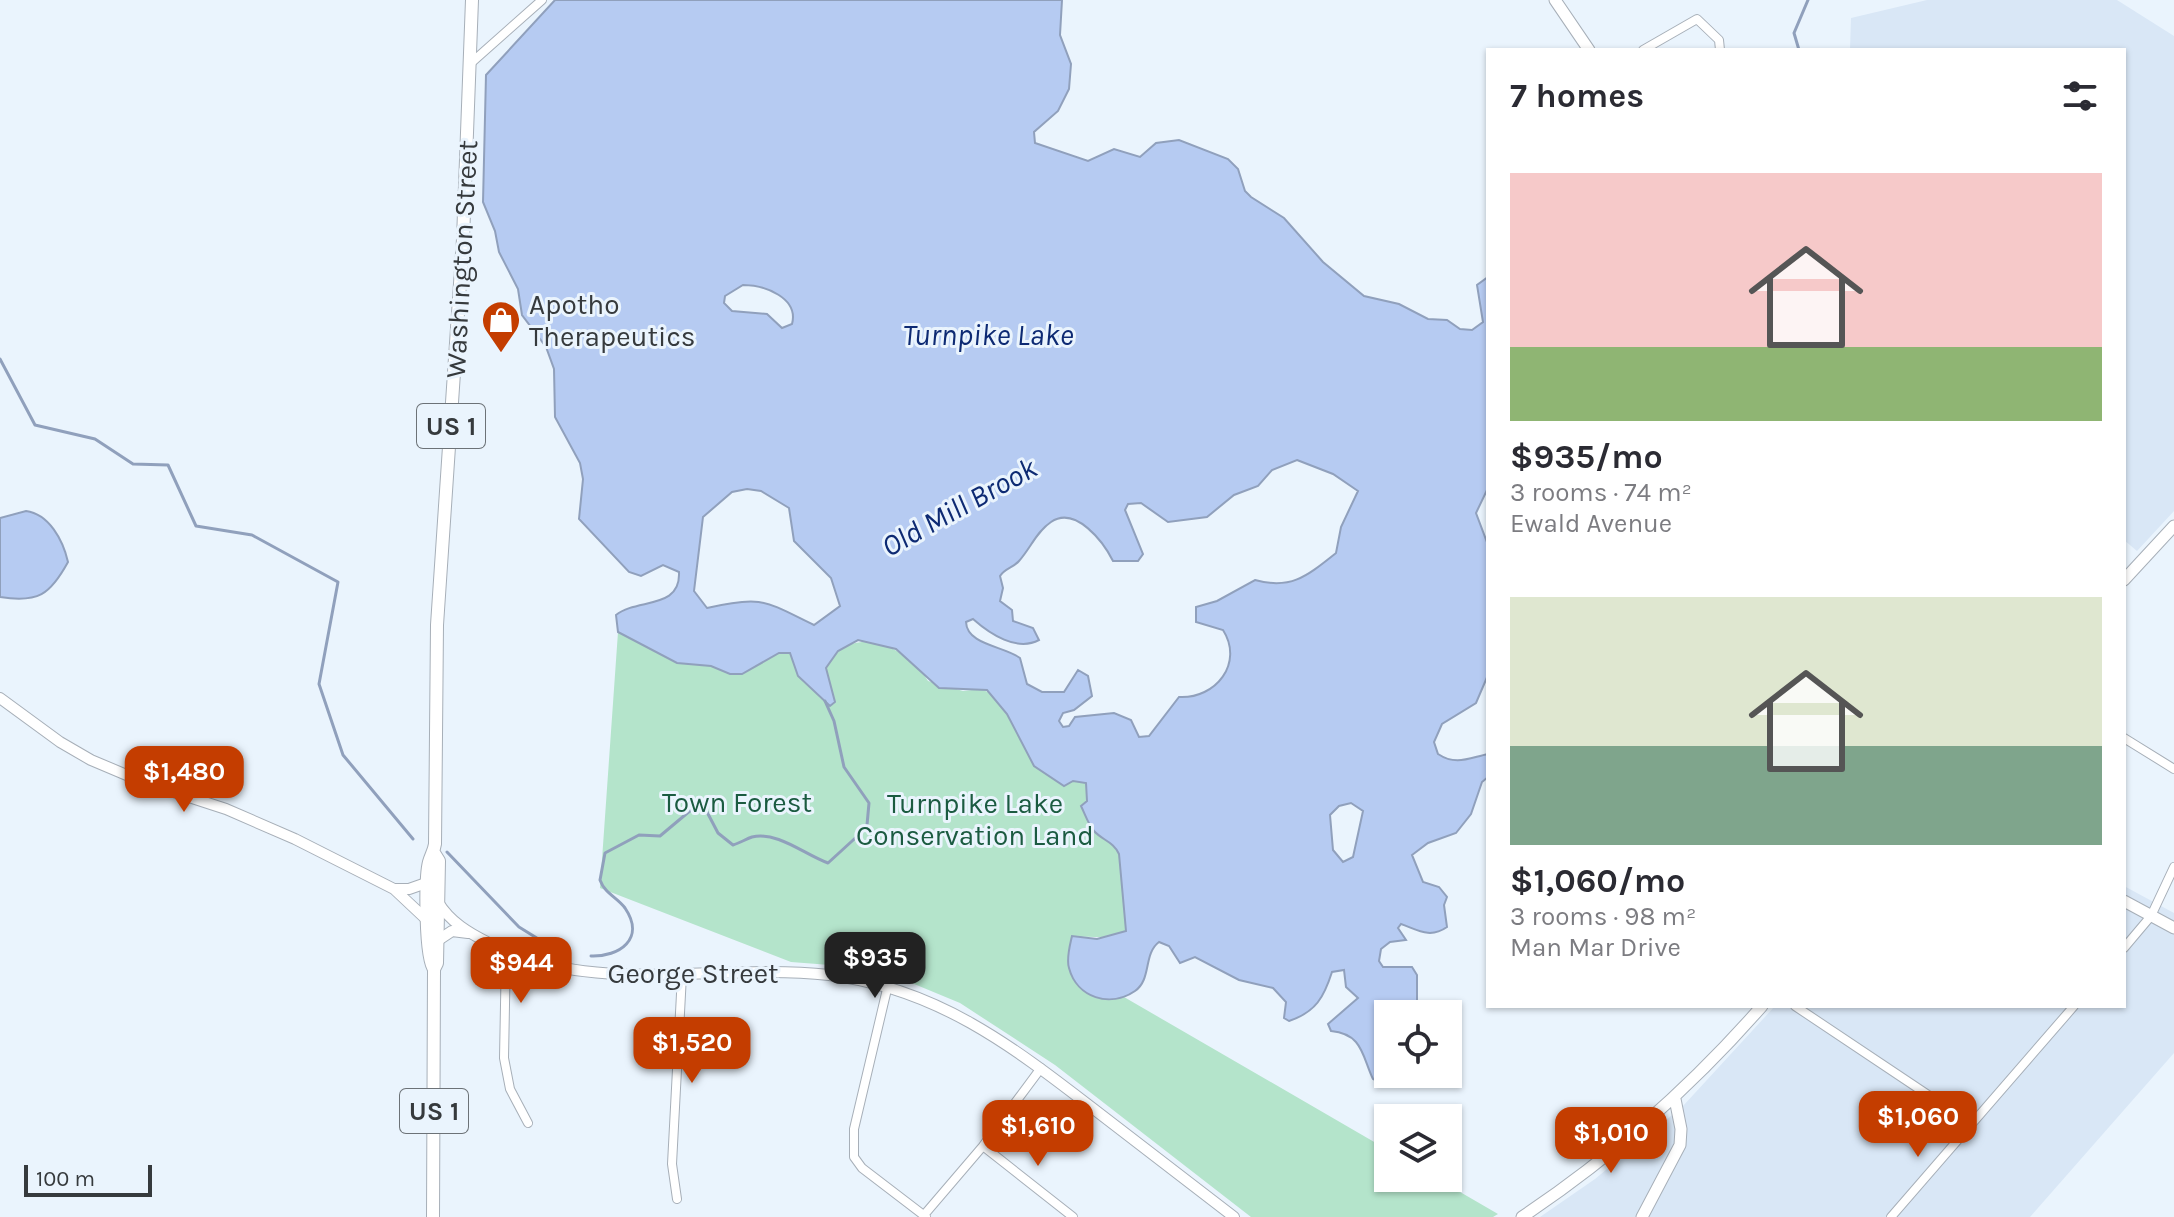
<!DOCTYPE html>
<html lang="en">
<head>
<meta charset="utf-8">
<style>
  :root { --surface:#fff; --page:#f2f2f3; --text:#2b2b33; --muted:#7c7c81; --accent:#c43d00 }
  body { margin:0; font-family:Karla,sans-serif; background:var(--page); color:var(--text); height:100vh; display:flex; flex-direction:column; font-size:30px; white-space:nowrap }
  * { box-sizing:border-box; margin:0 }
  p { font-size:26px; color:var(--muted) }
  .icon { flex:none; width:44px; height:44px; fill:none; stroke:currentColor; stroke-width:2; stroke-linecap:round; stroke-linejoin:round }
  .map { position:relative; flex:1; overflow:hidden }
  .details { position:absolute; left:1486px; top:48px; width:640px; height:960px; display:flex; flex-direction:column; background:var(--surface); border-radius:0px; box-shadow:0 2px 6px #0004 }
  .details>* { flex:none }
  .tools { position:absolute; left:1374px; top:1000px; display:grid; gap:16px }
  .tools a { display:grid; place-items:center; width:88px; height:88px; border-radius:0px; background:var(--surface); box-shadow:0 2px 6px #0004; font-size:40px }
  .scale { position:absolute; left:24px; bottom:20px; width:128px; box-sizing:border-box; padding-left:8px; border:4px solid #363a3d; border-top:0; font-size:22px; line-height:28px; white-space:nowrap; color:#363a3d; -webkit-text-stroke:6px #eaf4fd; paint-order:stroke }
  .price { position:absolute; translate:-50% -68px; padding:0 18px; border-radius:16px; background:var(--accent); color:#fff; font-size:26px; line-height:52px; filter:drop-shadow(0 2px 4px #0008) }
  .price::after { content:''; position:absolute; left:50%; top:48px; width:24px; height:18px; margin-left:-12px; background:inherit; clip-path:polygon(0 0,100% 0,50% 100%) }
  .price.on { background:#222; color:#fff }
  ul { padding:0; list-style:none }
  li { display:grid; align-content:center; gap:16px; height:424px; padding:0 24px }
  li span { display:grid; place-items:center; height:248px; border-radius:0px; color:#555 }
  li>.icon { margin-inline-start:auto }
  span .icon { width:144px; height:144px; fill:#fffc; stroke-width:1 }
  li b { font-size:34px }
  h2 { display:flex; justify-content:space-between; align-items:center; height:96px; padding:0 24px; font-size:34px }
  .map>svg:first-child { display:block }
</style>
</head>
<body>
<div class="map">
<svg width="2174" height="1217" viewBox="0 0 2174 1217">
  <rect width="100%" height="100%" fill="#eaf4fd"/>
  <path fill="#d9e7f6" d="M1927,0H2117L2174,36V511L2137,551L2124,540V50H1850L1851,18Z
    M2124,886L2174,913V1053L2030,1217H1540L1595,1179L1683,1106L1775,1006H2124Z"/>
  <path fill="#b4e4cb" d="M618,632L677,663L711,666L730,674L742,673L779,653H790L798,676L834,696L825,673C843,620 906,643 928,681L963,691L981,689L992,694L1007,714L1034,766L1064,786L1073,781L1086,783L1087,802L1082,806L1096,834L1116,847L1119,854L1126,932C1109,942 1088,933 1071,939C1069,972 1086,1009 1124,997L1388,1150V1178H1436L1498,1214L1493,1217H1251L1055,1065L960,1003L890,974L856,967L791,962L600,888Z"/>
  <path fill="#b6cbf2" stroke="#90a0bc" stroke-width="2" fill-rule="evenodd" d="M555,0H1062L1060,35L1071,64L1069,89L1058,111L1034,132L1035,143L1088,161L1114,149L1140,157L1156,143L1179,140L1228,159L1238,169L1245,191L1251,197L1284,218L1323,262L1364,296L1399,304L1428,319L1447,320L1460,329L1472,330L1483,322L1477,285L1488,277V488L1476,513L1488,545V675L1476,703L1442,724L1434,742L1438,754C1456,766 1469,758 1488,754V777L1482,782L1471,814L1456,833L1428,843L1412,855L1423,882L1439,887L1447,897L1444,905L1447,927C1430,939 1418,930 1401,924L1398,928L1406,940L1390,942L1381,949L1379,961L1383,967H1412L1417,975V1014H1388V1074H1410C1400,1082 1385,1087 1373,1079C1362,1056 1363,1034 1331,1031L1328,1024L1358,998L1346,987L1344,970L1332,972C1324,997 1316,1012 1289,1021L1284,1018L1286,1002L1273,988L1239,980L1195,957L1180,963L1169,946L1159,942C1143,954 1152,979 1135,991C1110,1008 1077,998 1069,968C1066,959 1070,945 1072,936L1097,939L1126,931L1119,854C1114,842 1102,840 1094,831C1088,824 1085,814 1081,806L1087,801L1086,783L1073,781L1064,786L1034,766L1007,714L987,690L939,688L896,649L858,640L838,651L826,668L835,702L830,706L798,676L790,653H779L742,674H730L711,666L677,663L618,632L616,615C637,598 681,610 679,572L663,565L641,576L629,572L579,519L583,479L580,463L555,417L554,369L546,347L522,315L518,289L499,252L495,231L483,202L486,75ZM743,285C765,285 799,298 792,324L782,328L767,314L732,311L724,303L725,296ZM1297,460L1333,474L1358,491L1341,527L1336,553C1307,576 1291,590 1255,580L1217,601L1196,607V622L1223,630C1244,663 1216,699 1179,697L1149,736L1139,737L1131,720L1114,713L1075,717L1069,726L1063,727L1059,721L1063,713L1074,710L1092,696L1088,676L1078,670L1064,692H1042L1027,684L1020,658C1004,646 967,645 966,622L973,619C990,634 1017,652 1039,640L1033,628L1013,621L1012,610L1000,601L1003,588L1000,576C1005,568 1013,568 1019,561C1030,549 1037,531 1051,522C1076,505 1104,543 1113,561H1138L1143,554L1125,510L1128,504L1141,503L1168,522L1207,517L1234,495L1258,486L1272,470ZM747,489L761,491L789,508L794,541L831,578L840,606L814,625C765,601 762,595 707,608L694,591L703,517L732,492ZM1351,803L1363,811L1353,857L1343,862L1333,850L1330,815L1339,806Z
    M26,511C49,514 63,540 68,562C50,595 38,603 0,597V518Z"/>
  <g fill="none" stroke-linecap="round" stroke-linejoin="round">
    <path stroke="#90a0bc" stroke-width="3" d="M1799,50L1794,33L1808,0
      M0,359L35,425L95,439L133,464L168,465L196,526L252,535L338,582L319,684L343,755L413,839
      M447,852L519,927L561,953
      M591,956C619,957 646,939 625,908C617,897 605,894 600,880L605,853L639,835L660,836L691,810L707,812L718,833L733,845C740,843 746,839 752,837C778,831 805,855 828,863L863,831L867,825L869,803L844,767L834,721L825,701"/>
    <g stroke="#a7afb8" stroke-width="10">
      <path id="minor" d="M1643,50L1697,19L1719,40L1720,50
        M471,63L542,0
        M2124,738L2174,769
        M2124,948L2151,916L2174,867
        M506,952L504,1058L510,1089L528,1123
        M888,985L854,1129V1157L862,1168L926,1217
        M1795,1006L1970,1123
        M983,1146L1073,1217
        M677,1199L672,1164L682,975
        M924,1215L983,1146L1041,1068
        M1891,1217L2074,1006"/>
    </g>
    <g stroke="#a7afb8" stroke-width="12">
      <path id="tertiary" d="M0,698L60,742L91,760L143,782L226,809L295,839L394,889L427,920
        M394,889H409L429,882
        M438,902C450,922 469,933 489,943C596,998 715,962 829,975C936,988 1011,1045 1095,1110C1141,1145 1187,1181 1234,1217
        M437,941L452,931L468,933"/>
    </g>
    <g stroke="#a7afb8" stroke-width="13">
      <path id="secondary" d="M1555,0L1589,50
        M2124,580L2174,526
        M2124,901L2174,928
        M1522,1217C1612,1157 1691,1087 1762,1006
        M1642,1217L1680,1145L1681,1129L1675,1099"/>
    </g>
    <g stroke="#a7afb8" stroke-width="14">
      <path id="primary" d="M434,969C425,959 425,877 429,862C431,855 434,851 435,844L437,625L463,239L472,0
        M433,1217L434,969L437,963L439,861L434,853"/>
    </g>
    <use href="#minor" stroke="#fff" stroke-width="8"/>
    <use href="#tertiary" stroke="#fff" stroke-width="10"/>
    <use href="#secondary" stroke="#fff" stroke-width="11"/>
    <use href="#primary" stroke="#fff" stroke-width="12"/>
  </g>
  <defs>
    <g id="shop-pin" transform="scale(2)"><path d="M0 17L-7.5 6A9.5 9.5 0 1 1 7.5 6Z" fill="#c43d00" stroke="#eaf4fd"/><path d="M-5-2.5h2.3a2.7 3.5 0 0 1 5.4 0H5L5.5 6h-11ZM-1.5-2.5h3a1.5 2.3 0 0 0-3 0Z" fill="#fff"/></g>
  </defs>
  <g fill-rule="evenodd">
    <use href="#shop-pin" x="501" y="320"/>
  </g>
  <g text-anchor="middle" stroke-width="6" stroke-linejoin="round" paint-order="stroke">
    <g fill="#eaf4fd" stroke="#6c7277" stroke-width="2">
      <rect x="417" y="404" width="68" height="44" rx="6"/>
      <rect x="400" y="1089" width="68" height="44" rx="6"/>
    </g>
    <g font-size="26" font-weight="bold" fill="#363a3d">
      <text x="451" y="435">US 1</text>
      <text x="434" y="1120">US 1</text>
    </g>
    <g font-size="28" fill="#363a3d" stroke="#eaf4fd">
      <text transform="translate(461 259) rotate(-87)" y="10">Washington Street</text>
      <text x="693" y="983">George Street</text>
    </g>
    <g font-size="28" fill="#363a3d" stroke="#eaf4fd" text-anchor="start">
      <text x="529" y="314">Apotho<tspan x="529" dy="32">Therapeutics</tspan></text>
    </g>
    <g font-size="28" fill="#1b5b41" stroke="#eaf4fd">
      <text x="737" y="812">Town Forest</text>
      <text x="975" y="813">Turnpike Lake<tspan x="975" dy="32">Conservation Land</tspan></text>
    </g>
    <g font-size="30" font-style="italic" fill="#0d2a73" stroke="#eaf4fd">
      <text x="988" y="345">Turnpike Lake</text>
      <text transform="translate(959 507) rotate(-29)" y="10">Old Mill Brook</text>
    </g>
  </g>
</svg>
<div class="tools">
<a><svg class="icon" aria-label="locate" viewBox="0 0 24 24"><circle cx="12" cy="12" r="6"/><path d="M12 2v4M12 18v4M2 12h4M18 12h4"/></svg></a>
<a><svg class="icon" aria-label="layers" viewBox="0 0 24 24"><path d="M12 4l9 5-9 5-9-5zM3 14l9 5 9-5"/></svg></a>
</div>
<div class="scale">100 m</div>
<b class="price" style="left:184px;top:814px">$1,480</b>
<b class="price on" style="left:875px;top:1000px">$935</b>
<b class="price" style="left:521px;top:1005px">$944</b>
<b class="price" style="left:692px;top:1085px">$1,520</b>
<b class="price" style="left:1918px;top:1159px">$1,060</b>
<b class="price" style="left:1038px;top:1168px">$1,610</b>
<b class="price" style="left:1611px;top:1175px">$1,010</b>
<section class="details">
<h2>7 homes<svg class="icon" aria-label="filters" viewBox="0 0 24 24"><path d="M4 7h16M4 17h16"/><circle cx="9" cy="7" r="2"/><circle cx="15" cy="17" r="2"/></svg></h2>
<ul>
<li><span style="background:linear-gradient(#f6c9c9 70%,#8fb573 0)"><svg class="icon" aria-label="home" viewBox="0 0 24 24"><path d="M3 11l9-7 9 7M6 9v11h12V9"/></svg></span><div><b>$935/mo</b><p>3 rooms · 74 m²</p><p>Ewald Avenue</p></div></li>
<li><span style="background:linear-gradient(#dfe7d0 60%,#7fa58c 0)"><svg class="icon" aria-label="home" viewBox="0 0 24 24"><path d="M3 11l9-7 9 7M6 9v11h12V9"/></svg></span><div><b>$1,060/mo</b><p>3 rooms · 98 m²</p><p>Man Mar Drive</p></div></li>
</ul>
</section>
</div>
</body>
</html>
